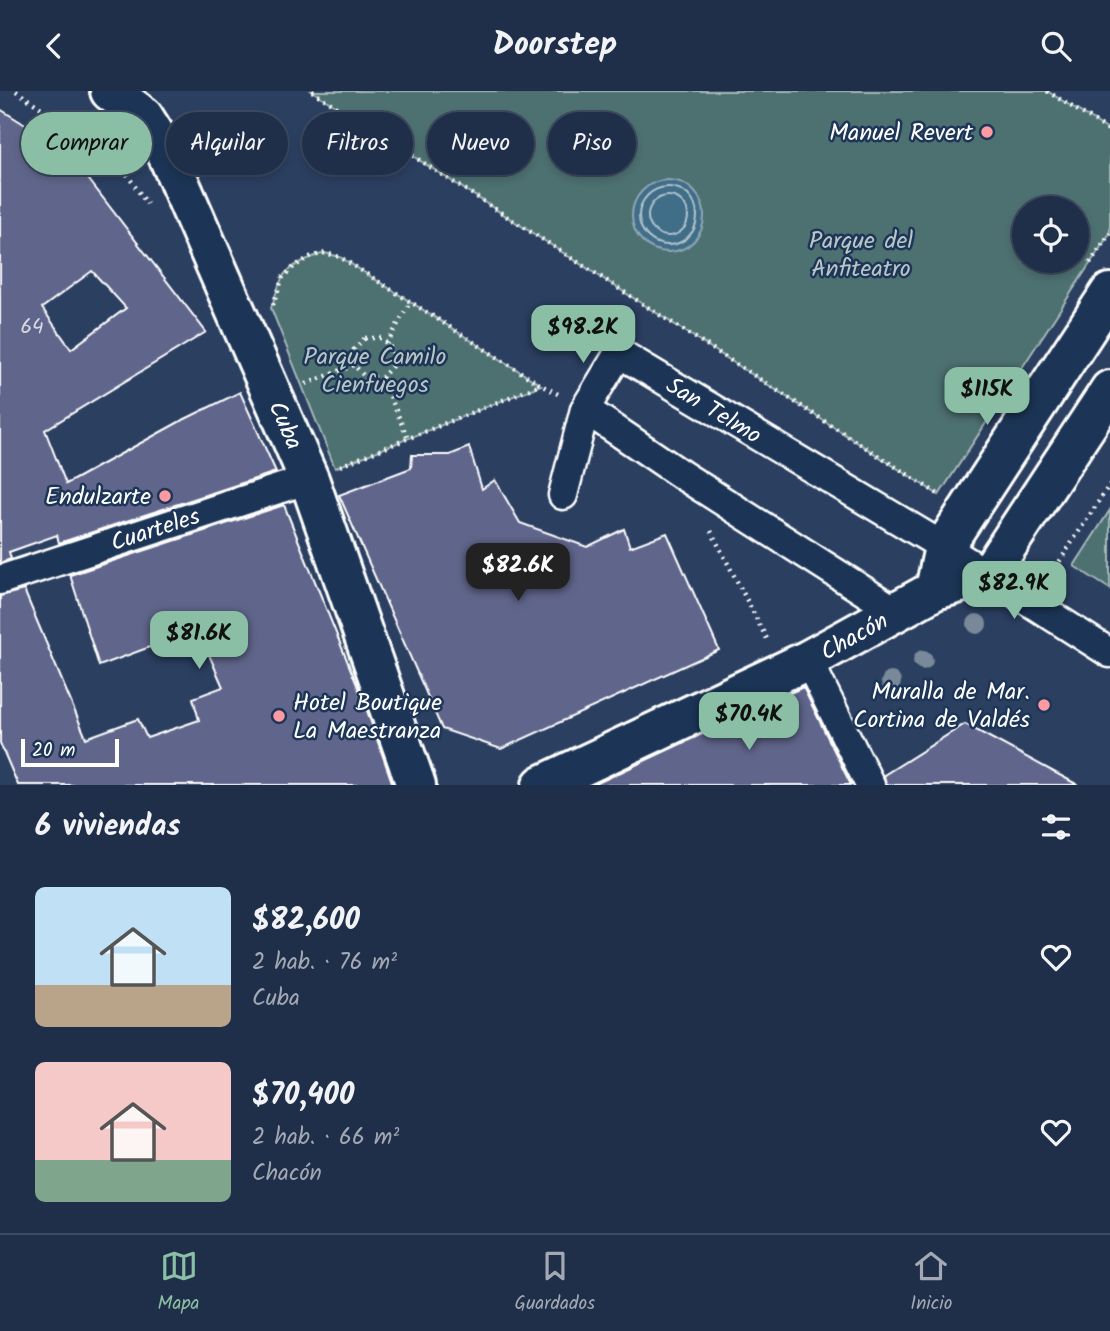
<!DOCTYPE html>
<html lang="es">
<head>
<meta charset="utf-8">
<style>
  :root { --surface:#202f49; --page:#283750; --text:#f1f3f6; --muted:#a2a9b4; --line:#3d4a61; --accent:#8abfa5 }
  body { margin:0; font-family:Kalam,sans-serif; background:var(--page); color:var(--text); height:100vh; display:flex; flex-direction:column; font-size:26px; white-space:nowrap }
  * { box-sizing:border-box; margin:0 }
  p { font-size:23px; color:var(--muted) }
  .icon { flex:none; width:38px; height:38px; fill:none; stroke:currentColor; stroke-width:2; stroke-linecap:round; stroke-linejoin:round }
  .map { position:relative; height:694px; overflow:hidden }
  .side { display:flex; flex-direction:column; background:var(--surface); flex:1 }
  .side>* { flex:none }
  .top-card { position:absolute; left:21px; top:21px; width:700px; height:63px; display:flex; gap:14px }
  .controls { position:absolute; left:1012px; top:105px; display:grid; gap:14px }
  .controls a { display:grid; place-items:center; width:77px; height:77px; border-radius:50%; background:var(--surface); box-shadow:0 4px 10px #0003,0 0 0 2px var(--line); font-size:35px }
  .scale { position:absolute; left:21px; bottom:18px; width:98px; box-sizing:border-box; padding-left:7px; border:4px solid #fff; border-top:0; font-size:19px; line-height:24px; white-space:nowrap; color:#fff; -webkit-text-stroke:5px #1d3557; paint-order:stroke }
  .price { position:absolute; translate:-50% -60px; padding:0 16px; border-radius:14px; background:var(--accent); color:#111; font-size:23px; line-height:46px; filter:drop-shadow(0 2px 4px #0008) }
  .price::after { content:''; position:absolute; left:50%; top:42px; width:21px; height:16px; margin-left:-10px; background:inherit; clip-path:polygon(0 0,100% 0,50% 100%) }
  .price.current { background:#222; color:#fff }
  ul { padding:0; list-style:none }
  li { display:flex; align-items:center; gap:21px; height:175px; padding:0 35px }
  li span { display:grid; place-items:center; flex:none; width:196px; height:140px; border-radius:10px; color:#555 }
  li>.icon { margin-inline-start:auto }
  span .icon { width:84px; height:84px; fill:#fffc; stroke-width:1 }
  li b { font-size:30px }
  h2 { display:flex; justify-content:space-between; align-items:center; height:84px; padding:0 35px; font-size:30px }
  .chip { padding:0 24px; border-radius:32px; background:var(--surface); box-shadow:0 4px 10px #0003,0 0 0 2px var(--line); font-size:24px; line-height:63px }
  .chip.current { background:var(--accent); color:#111 }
  header { display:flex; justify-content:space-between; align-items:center; height:91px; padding:0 35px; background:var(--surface); font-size:32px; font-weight:700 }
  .dock { display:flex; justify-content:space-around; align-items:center; height:98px; border-top:2px solid var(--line); background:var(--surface); font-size:19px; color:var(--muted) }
  .dock a { display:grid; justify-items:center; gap:4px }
  .dock .current { color:var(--accent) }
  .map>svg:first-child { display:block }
</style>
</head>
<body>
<header><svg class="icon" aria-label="back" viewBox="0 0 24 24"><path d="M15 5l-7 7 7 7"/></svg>Doorstep<svg class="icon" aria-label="search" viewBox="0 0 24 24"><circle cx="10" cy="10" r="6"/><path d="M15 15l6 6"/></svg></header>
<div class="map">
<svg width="1110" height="694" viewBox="0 0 1110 694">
  <rect width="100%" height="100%" fill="#2b3f61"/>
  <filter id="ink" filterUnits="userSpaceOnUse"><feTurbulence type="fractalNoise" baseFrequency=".0143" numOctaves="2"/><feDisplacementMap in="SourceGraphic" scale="14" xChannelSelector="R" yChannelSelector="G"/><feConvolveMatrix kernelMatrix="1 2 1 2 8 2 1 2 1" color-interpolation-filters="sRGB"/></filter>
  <g filter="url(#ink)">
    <path fill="#4d7071" stroke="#a6b8b8" stroke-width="2" fill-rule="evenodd" d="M312,0H1047L1110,40V142L939,404ZM1024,117H1076V170H1024Z
      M325,162L340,166L541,294L335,377L271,217C275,207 278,193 284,184C294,172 311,166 325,162Z
      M1110,419V498L1074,475Z"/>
    <path fill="#416d87" stroke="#8da7b7" stroke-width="2" d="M632 125a36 36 0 1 1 72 0a36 36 0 1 1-72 0Z"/>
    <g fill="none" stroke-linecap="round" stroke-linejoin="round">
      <path stroke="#b3c5cf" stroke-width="2" d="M639 125a29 29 0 1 1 58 0a29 29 0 1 1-58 0Z
        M648 125a20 20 0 1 1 40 0a20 20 0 1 1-40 0Z"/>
    </g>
    <path fill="#61658b" stroke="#fff" stroke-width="2" fill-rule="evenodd" d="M0,18L91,75L83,81L206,241L45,339L66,393L179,331L240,301L276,381L59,452L57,444L9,461L11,468L0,472ZM92,180L126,217L71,258L42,217Z
      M469,356L482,398L495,389L520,432L587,456L624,438L630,456L667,442L719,559L501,658L442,638L339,404L411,377L412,364H450Z
      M284,414L364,611L393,694H18L0,652V505L24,499L86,647L138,628L147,647L199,629L193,607L223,596L198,538L99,575L70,484Z
      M803,596L851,694H593Z
      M965,633L1078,694H886L884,684Z"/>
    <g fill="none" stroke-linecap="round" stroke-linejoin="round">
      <g stroke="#fff" stroke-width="33">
        <path id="street" d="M563,404L585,318
          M0,489L309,388
          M897,521L682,384L585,318L619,262L944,456L1110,562
          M808,569L870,694"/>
      </g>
      <g stroke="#fff" stroke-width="44">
        <path id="secondary" d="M110,0L143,25L167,63L309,388L416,694
          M935,499L944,456L1110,202
          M542,694L808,569L935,499L988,484L1110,299"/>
      </g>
      <path stroke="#fff" stroke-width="4.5" stroke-dasharray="2 5" stroke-linecap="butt" d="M16,0L116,67L147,113
        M312,0L938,403
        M1047,0L1110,40
        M1090,172L1110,142
        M273,214L283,186L295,175L310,166L325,162L340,166L541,294L560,304
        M365,247H381L393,259L392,275L382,286H365L354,274V258Z
        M387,253L410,211
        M382,286L408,348
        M306,293L354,274
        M340,375L540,294
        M711,440L768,550
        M1053,487L1050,485L1110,393"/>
      <use href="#street" stroke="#1d3557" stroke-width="28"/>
      <use href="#secondary" stroke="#1d3557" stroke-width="38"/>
    </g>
    <g fill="#798999">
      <circle cx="977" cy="533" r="10"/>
      <circle cx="923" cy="569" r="10"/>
      <circle cx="891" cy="591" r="10"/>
    </g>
  </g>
  <g fill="#ff9aa2" stroke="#1d3557" stroke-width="2.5">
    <circle cx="987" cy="41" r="7"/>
    <circle cx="165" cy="405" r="7"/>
    <circle cx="1044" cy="614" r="7"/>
    <circle cx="279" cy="625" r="7"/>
  </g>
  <g text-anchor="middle" stroke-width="5" stroke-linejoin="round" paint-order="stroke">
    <g font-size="21" fill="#d8d8e2">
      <text x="32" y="242">64</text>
    </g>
    <g font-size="24" fill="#fff" stroke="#1d3557" text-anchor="end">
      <text x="973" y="49">Manuel Revert</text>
      <text x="151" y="413">Endulzarte</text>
      <text x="1030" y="608">Muralla de Mar.<tspan x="1030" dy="28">Cortina de Valdés</tspan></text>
      <text x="293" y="619" text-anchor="start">Hotel Boutique<tspan x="293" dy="28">La Maestranza</tspan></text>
    </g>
    <g font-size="24" fill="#b8c6c6" stroke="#1d3557">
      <text x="861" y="157">Parque del<tspan x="861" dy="28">Anfiteatro</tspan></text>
      <text x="375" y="273">Parque Camilo<tspan x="375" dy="28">Cienfuegos</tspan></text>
    </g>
    <g font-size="24" fill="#fff" stroke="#1d3557">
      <text transform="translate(714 319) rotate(31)" y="8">San Telmo</text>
      <text transform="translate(286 334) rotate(66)" y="8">Cuba</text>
      <text transform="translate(155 438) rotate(-18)" y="8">Cuarteles</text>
      <text transform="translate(854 545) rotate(-29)" y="8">Chacón</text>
    </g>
  </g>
</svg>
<div class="controls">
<a><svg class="icon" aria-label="locate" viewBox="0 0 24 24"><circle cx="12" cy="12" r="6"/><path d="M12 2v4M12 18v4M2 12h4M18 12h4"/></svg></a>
</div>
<div class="scale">20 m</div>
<b class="price" style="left:583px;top:274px">$98.2K</b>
<b class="price" style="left:987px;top:336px">$115K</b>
<b class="price current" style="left:518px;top:512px">$82.6K</b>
<b class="price" style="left:1014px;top:530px">$82.9K</b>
<b class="price" style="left:199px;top:580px">$81.6K</b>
<b class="price" style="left:749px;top:661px">$70.4K</b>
<div class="top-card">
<a class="chip current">Comprar</a>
<a class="chip">Alquilar</a>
<a class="chip">Filtros</a>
<a class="chip">Nuevo</a>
<a class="chip">Piso</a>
</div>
</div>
<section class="side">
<h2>6 viviendas<svg class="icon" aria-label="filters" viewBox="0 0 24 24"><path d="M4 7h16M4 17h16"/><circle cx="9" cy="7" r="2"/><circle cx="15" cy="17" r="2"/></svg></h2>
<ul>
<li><span style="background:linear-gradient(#bfe0f5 70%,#b9a48a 0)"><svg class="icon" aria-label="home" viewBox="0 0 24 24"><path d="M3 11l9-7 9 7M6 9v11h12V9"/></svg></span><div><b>$82,600</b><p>2 hab. · 76 m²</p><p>Cuba</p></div><svg class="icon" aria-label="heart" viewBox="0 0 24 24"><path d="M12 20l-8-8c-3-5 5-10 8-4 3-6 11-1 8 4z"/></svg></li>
<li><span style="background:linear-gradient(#f6c9c9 70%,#7fa58c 0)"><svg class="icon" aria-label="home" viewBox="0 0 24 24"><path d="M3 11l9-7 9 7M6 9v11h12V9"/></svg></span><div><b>$70,400</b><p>2 hab. · 66 m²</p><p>Chacón</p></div><svg class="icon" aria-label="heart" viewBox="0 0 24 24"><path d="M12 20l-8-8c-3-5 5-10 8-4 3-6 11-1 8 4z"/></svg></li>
</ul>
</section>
<nav class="dock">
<a class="current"><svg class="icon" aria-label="map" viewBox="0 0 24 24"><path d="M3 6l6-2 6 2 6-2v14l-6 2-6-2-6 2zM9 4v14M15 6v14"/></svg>Mapa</a>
<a><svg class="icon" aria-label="saved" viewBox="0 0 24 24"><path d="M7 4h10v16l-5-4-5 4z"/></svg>Guardados</a>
<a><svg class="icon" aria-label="home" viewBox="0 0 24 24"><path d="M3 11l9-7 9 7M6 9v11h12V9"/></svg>Inicio</a>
</nav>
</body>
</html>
